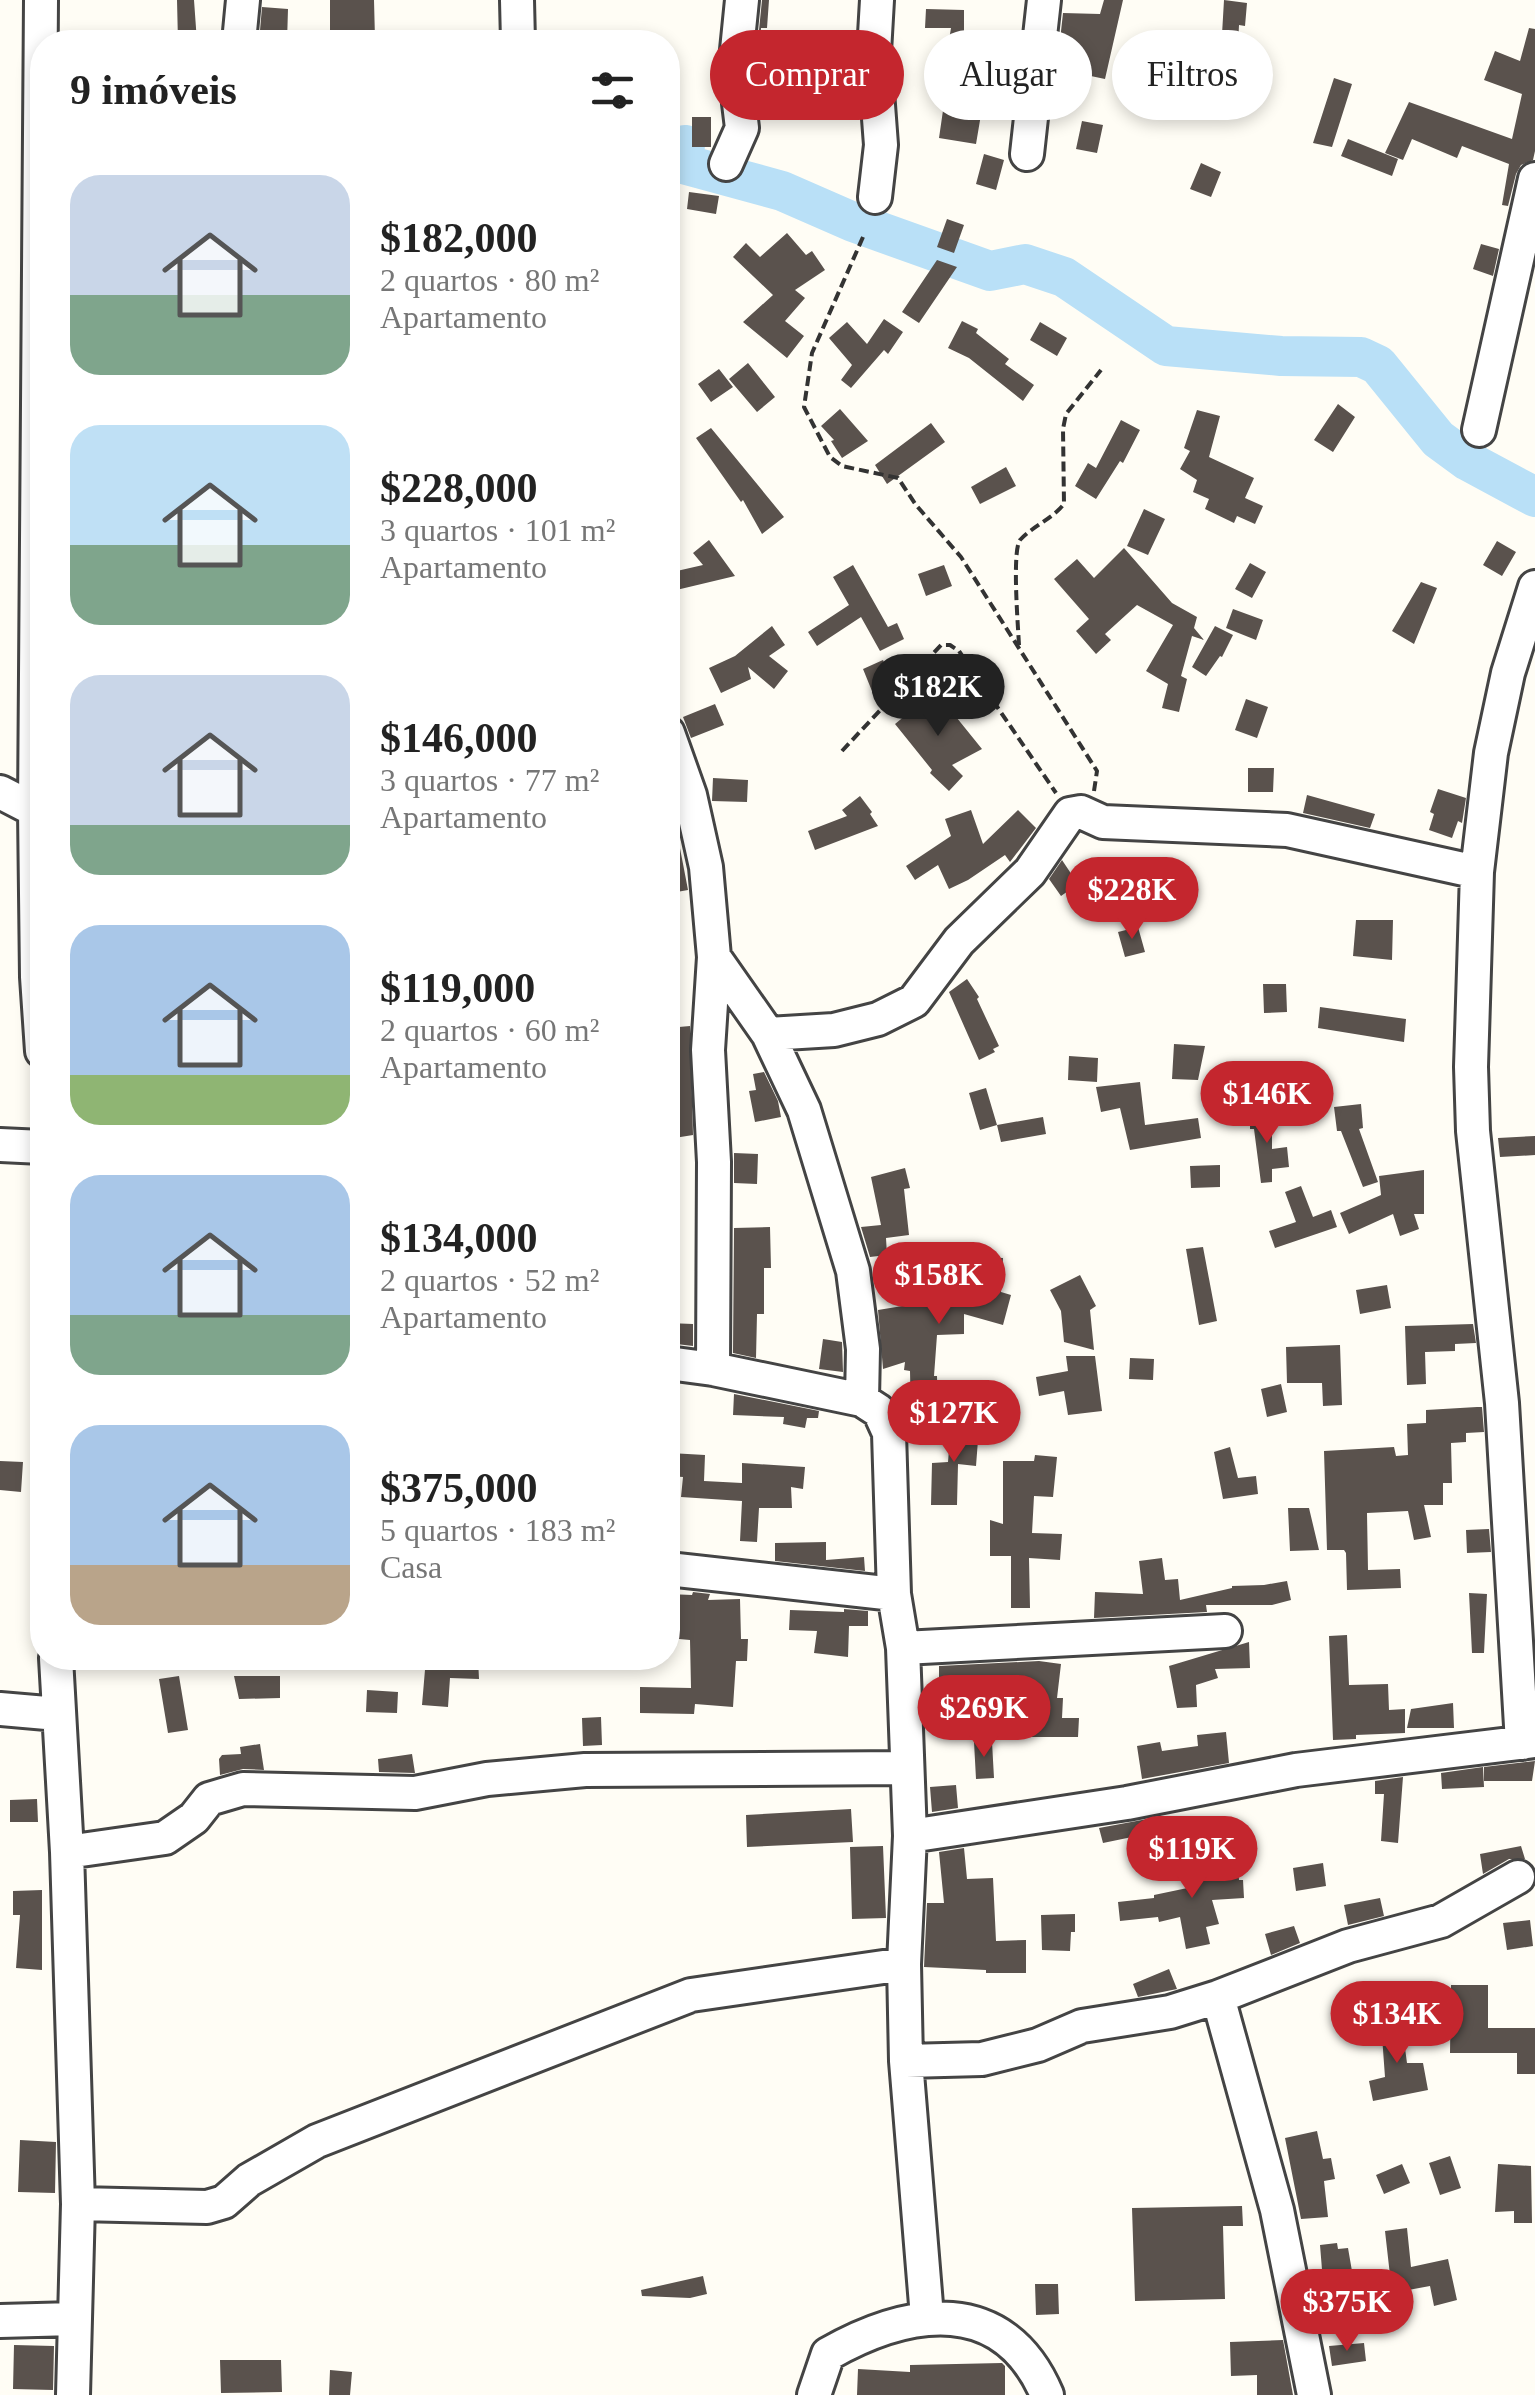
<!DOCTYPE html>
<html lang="pt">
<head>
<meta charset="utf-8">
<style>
  :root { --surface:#fff; --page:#f6f6f6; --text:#222; --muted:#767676; --accent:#c4262e }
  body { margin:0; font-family:Georgia,serif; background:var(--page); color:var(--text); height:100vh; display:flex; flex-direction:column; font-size:38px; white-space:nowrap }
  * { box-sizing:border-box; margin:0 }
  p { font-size:32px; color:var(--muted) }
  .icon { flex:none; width:55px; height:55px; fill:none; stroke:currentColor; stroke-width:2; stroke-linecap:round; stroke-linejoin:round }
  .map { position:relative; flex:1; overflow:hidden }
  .drawer { position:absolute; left:30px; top:30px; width:650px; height:1640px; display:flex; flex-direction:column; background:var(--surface); border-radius:40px; box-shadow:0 5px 15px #0003 }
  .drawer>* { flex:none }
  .banner { position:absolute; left:710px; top:30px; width:675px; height:90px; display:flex; gap:20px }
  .price { position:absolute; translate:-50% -85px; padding:0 22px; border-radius:35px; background:var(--accent); color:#fff; font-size:32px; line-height:65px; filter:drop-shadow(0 2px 5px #0008) }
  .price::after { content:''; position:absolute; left:50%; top:60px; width:30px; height:22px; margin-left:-15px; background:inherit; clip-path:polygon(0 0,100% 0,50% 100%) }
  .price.active { background:#222; color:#fff }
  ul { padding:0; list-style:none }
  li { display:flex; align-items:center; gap:30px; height:250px; padding:0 40px }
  li span { display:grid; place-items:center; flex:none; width:280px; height:200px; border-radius:30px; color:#555 }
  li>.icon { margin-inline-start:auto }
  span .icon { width:120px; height:120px; fill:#fffc; stroke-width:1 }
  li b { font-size:42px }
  h2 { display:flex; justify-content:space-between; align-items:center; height:120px; padding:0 40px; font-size:42px }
  .chip { padding:0 35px; border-radius:45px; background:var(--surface); box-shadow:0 5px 15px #0003; font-size:35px; line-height:90px }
  .chip.active { background:var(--accent); color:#fff }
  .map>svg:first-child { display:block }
</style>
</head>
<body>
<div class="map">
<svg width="1535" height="2395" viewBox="0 0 1535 2395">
  <rect width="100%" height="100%" fill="#fffdf5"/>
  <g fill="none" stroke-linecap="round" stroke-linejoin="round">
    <path stroke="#b9e0f7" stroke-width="40" d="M668,150L685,145L683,164L782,191L853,222L990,271L1025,264L1064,277L1166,346L1281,356L1361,357L1378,365L1438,439L1468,461L1535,497"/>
  </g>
  <path fill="#5a524d" d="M177,0H194L197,42H178Z
    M330,0H374L375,39L330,42Z
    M762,0H769L767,28H761L758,75L796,73L797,90L758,92L755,70Z
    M1104,0H1123L1105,79L1086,75L1084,90L1066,86L1068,77H1056L1063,13L1100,14Z
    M1224,0L1247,3L1245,26L1239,25L1235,105L1218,103Z
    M262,7L288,9L287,42H259Z
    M926,9L964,10V59L1017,66L1015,85L987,79L976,144L939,138L947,83L942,82L951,28H925Z
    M1529,28L1535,29V151L1533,160L1521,165L1516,174L1508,206L1502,205L1509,164L1462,146L1457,158L1412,139L1403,160L1385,153L1409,102L1512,139L1522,94L1484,80L1495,51L1520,61Z
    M1334,78L1352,84L1332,147L1313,143Z
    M1159,81L1177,84L1173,114L1155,112Z
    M692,117H711V147H692Z
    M1082,121L1103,125L1097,153L1076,149Z
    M1348,139L1398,159L1392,176L1341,156Z
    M984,154L1004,160L996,190L976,184Z
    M1201,163L1221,172L1211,197L1190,189Z
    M689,192L719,196L716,214L687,209Z
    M947,219L964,225L954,253L937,247Z
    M787,233L806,255L812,251L825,270L795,290L805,298L785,321L804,336L787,358L743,322L773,295L733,257L746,243L760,257Z
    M1481,244L1499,249L1493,276L1473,269Z
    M937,260L957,267L919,323L902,312Z
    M884,319L903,332L888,354L884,350L851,388L841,380L852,365L829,338L847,322L867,344Z
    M962,321L978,329L976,333L1009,359L1005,364L1034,385L1023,401L969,358L948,348Z
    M1040,322L1067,338L1057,356L1030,340Z
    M748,363L775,397L757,412L729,379Z
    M719,369L733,387L711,402L698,384Z
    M1338,404L1355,417L1333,452L1314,440Z
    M840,409L868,441L842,458L831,441L834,440L821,426Z
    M1197,410L1220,416L1209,457L1254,478L1245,498L1263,506L1255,524L1237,516L1234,523L1205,509L1209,499L1193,492L1197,480L1180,469L1190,451L1184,448Z
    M1121,420L1140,430L1123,463L1120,461L1096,499L1075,486L1088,463L1096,468Z
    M931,423L945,442L887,484L875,465Z
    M711,428L784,517L762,534L743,500L741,502L696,438Z
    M1006,467L1016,486L980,504L971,487Z
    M1144,509L1165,519L1148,555L1127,546Z
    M709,540L735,576L668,592V573L703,565L693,553Z
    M1497,541L1516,552L1502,576L1483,565Z
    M1124,548L1172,603L1197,617L1194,628L1204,640L1192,636L1181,676L1187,679L1179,712L1162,708L1168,684L1146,671L1173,625L1137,605L1105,634L1111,640L1096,654L1076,631L1089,619L1054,579L1077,559L1094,578Z
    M1250,563L1266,572L1252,598L1235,589Z
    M853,565L888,627L897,623L904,639L880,651L861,617L817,646L808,632L849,605L833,577Z
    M944,565L952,586L926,596L918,574Z
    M1421,582L1437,588L1414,644L1392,631Z
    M1233,609L1263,620L1256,640L1226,628Z
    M772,626L785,645L769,656L788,671L774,689L748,667L751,679L721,693L709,668L735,656Z
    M1215,626L1233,635L1222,657L1220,656L1206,676L1192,667Z
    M883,660L895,688L874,696L863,669Z
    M933,693L940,705L944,702L982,749L952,765L963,776L949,791L930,773L932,770L895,724Z
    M1246,699L1268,707L1257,738L1235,730Z
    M715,704L724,725L691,738L683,717Z
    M1248,768H1274L1273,792H1248Z
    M713,778L748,780L747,802L712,801Z
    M1438,789L1466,798L1462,823L1458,821L1452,838L1429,830L1434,814L1430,812Z
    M1307,795L1375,814L1370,828L1303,813Z
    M860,796L872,812L870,814L878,826L815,850L808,831L847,816L842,810Z
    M971,810L983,844L1018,810L1036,828L1010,862L1005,855L968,880L949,889L938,865L915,880L906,866L951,836L945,819Z
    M668,817H674L688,890L671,893V881H668Z
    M1062,860L1078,884L1061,896L1049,879Z
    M1143,884L1176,886L1175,903L1142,902Z
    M1356,920H1393L1392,960L1353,956Z
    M1138,927L1145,952L1125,957L1118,932Z
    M967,979L979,997L977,999L999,1046L993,1049L995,1052L979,1060L949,992Z
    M1263,984H1286L1287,1012L1264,1013Z
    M1320,1007L1406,1019L1404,1042L1318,1028Z
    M690,1026L693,1135L668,1139V1077L672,1078L668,1028Z
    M1174,1044L1205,1046L1198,1080L1172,1079Z
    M1069,1056L1098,1058L1097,1082L1068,1080Z
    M764,1072L778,1101L781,1117L755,1122L749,1091L756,1090L753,1074Z
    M1140,1082L1145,1125L1198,1118L1201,1138L1130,1150L1120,1108L1101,1112L1096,1087Z
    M986,1088L997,1125L980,1130L969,1093Z
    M1361,1104L1363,1128L1359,1129L1378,1182L1363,1187L1341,1131H1337L1334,1107Z
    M1250,1111H1272V1149L1287,1147L1289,1167L1272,1169V1182L1261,1183L1254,1129H1250Z
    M1043,1117L1046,1134L1001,1142L997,1125Z
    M1535,1136V1155L1500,1157L1498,1138Z
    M734,1153L758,1154L757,1184L734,1183Z
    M1220,1165V1187L1191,1188L1190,1166Z
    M905,1168L910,1188L904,1189L909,1235L886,1238L887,1255L870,1257L861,1227L881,1225L871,1177Z
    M1424,1170V1214H1414L1419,1229L1400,1236L1393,1214L1349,1234L1340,1213L1381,1195L1379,1176Z
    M1301,1186L1313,1217L1331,1210L1337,1227L1275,1248L1269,1231L1296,1222L1285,1192Z
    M770,1227L771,1268H764V1314H757L756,1358L733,1353L734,1228Z
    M1203,1247L1217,1321L1199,1325L1186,1249Z
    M981,1257L1003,1258L1001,1292L1011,1295L1003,1325L964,1314V1334L937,1335L934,1376H937L938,1417L911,1418L910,1371L904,1370L905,1362L883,1369L878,1310L933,1301L942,1267L980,1278Z
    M1080,1275L1096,1306L1090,1310L1094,1350L1064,1342L1061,1311L1050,1290Z
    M1387,1285L1391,1308L1360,1314L1356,1290Z
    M668,1323L693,1324V1346L668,1343Z
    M1473,1324L1476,1343L1455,1344V1351L1425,1352L1426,1384L1407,1385L1405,1326Z
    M823,1339L842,1342L843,1372L819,1369Z
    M1340,1345L1342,1405L1323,1406L1322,1383H1287L1286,1347Z
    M1066,1356H1095L1102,1411L1068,1415L1064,1391L1039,1396L1036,1377L1068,1371Z
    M1130,1358L1154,1359L1153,1380L1129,1379Z
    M1281,1384L1287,1412L1267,1417L1261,1389Z
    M734,1394L819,1411L818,1418H807L805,1428L783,1424L784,1417L733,1415Z
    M1477,1407H1482L1484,1432L1466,1433V1442L1451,1443L1452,1483H1443V1505H1424L1431,1537L1414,1540L1408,1511L1367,1513L1368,1570L1400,1569L1401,1588L1347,1590L1346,1553L1344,1550H1327L1324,1451L1394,1447L1396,1456L1408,1455L1407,1424L1426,1423V1410Z
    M951,1425L979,1427L976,1466L958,1464L957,1505H931L932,1463L948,1462Z
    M1230,1447L1238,1478L1256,1476L1258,1494L1223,1499L1214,1452Z
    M670,1453L705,1455L704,1481L742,1483V1463L805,1467L803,1489L791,1487L792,1508H759L757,1542L740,1541L742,1501L681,1497L683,1477L669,1476Z
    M1035,1455L1057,1457L1053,1497L1034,1496L1032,1533L1062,1534L1060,1560L1029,1558L1030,1608H1011V1556H990V1520L1003,1524V1461H1034Z
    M0,1461L23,1462L21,1492L0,1490Z
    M1288,1508H1309L1319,1550L1290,1551Z
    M1489,1529L1491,1552L1467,1553L1466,1530Z
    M826,1542V1560L864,1557L865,1571L775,1561V1543Z
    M1162,1558L1165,1580L1178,1579L1180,1600L1232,1588V1586L1264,1585L1287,1581L1291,1600L1272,1605H1206L1207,1612L1094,1618L1095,1592L1143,1594L1139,1561Z
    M693,1592L710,1594L708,1600L740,1599L741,1639H748L747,1661H736L733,1707L695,1704L694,1714L640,1713V1687L691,1688L690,1640L668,1638V1594L692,1595Z
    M1469,1593L1487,1594L1484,1653H1472Z
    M844,1609L868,1611V1626H849L848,1657L814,1653L817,1631L789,1630L790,1610L844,1612Z
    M1347,1635L1349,1685L1388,1684L1389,1710L1405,1709V1733L1356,1735V1739L1333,1740L1329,1636Z
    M1249,1642L1250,1668L1215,1669L1218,1678L1196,1685L1197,1707L1177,1708L1169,1666Z
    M426,1658H478L479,1679L450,1678L448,1707L422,1705Z
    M1039,1661L1061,1664L1057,1698H1063L1062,1718H1079L1078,1737H1026V1686L974,1687V1707H954V1680H939V1666Z
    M179,1676L188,1730L168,1733L159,1679Z
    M234,1676H280V1698L239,1699Z
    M367,1690L398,1692L397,1713L366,1712Z
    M1453,1703L1454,1728H1407L1411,1709Z
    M601,1717L602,1745L583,1746L582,1718Z
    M1226,1732L1229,1763L1142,1779L1137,1746L1160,1742L1162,1751L1198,1746L1197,1735Z
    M974,1742H992L994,1778L976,1779Z
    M260,1744L264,1770L243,1769L220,1775L219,1759L222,1755L241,1754L240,1747Z
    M412,1754L415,1773L379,1772L378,1759Z
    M1535,1761L1532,1781H1484V1767Z
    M1483,1767L1484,1787L1442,1789L1441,1773Z
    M1403,1777L1398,1843L1381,1841L1384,1794H1375V1781Z
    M956,1785L958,1808L932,1812L930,1787Z
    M37,1799L38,1822H10V1800Z
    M851,1809L853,1842L747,1847L746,1815Z
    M1158,1817V1837H1132L1103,1843L1099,1828Z
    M883,1846L886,1918L852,1919L850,1847Z
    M1521,1846L1525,1859H1509L1483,1874L1480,1854Z
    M964,1848L967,1879L993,1878L996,1941L1026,1940V1973H986V1970L924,1967L927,1903H944L939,1852Z
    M1237,1858L1239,1880H1243L1244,1898L1212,1900L1219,1924L1206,1927L1210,1944L1186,1949L1180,1917L1159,1922L1158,1917L1120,1921L1118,1902L1154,1898V1895L1197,1886L1195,1863Z
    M1323,1863L1326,1886L1296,1891L1293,1868Z
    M42,1890V1970L16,1968L20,1915H13V1891Z
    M1380,1898L1384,1916L1348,1925L1344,1905Z
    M1075,1914V1932H1071L1070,1951L1042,1950L1041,1915Z
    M1530,1920L1533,1946L1507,1950L1503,1923Z
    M1294,1926L1300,1943L1271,1955L1265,1934Z
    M1169,1969L1177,1989L1138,1997L1133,1984Z
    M1451,1985H1488V2028H1535V2074H1517V2053H1450Z
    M1401,2018L1407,2063H1423L1428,2090L1373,2101L1369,2081L1385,2077L1381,2022Z
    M1317,2131L1323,2159L1331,2158L1335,2179L1324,2181L1328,2217L1301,2219L1285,2138Z
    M20,2140L56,2142L55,2193L18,2192Z
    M1450,2156L1461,2188L1440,2195L1429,2163Z
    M1402,2164L1410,2183L1384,2194L1376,2175Z
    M1498,2164L1531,2166L1532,2223H1514V2211L1495,2212Z
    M1242,2206L1243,2226H1223L1225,2299L1135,2301L1132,2208Z
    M1407,2228L1411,2267L1448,2259L1457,2300L1434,2306L1430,2286L1392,2293L1385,2231Z
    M1337,2243L1338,2249L1348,2248L1361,2323L1327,2331L1320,2245Z
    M703,2276L707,2294L690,2298L642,2296L641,2290Z
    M1035,2284H1058L1059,2314L1036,2315Z
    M1283,2340L1293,2395H1257V2375L1231,2376L1230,2342Z
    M1364,2343L1366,2361L1332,2366L1329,2346Z
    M14,2345L54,2346L53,2390L13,2389Z
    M220,2360H281L282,2392L221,2393Z
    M1002,2363L1005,2366V2395H857L858,2369L910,2372V2365Z
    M330,2370L352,2372L350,2395H329Z"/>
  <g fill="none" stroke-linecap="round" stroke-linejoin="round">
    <g stroke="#444" stroke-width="38">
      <path id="minor" d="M41,0L35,810L37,977L42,1051
        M517,0L518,42
        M239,42L243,0
        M1027,154L1044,0
        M726,164L742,128L735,70L742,0
        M875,197L881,145L874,52L877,0
        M1479,430L1535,179
        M668,733L690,795L706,867L714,957L708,1050L714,1162L713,1369
        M0,792L35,810
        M714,957L768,1034L804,1110L853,1271L863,1349L862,1400
        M768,1034L834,1030L878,1019L914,1001L959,941L1030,872L1070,814L1081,812L1103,822L1287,830L1477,872
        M0,1145L42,1147
        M668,1363L713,1369L862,1400L879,1411L889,1433L894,1594L903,1648L910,1836L904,1964L906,2061L927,2317
        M668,1569L894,1594
        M903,1648L1225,1631
        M56,1658L67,1852L78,2204L73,2395
        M0,1709L58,1714
        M1522,1743L1502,1403L1473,1131L1471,1067L1477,872L1491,753L1508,673L1535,587
        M910,1836L1127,1803L1296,1770L1535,1741
        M67,1852L165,1838L194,1818L209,1799L243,1789L415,1793L487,1779L585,1770L907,1768
        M1218,1997L1277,2210L1314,2395
        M906,2061L982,2059L1038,2045L1082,2026L1170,2012L1218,1997L1348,1946L1441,1921L1518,1877
        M78,2204L207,2207L224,2202L249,2180L317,2141L691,1995L904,1964
        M0,2321L74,2319
        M814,2395L828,2354C909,2308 1004,2293 1047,2395"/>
    </g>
    <path stroke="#333" stroke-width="4" stroke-dasharray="10 5" stroke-linecap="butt" d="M863,237L812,353L804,407L830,457L842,466L898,478L916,505L961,557L1097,771L1094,791
      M1019,645C1018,626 1012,551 1020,540C1033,526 1052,519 1064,504L1063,429L1066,414L1101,370
      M842,751L941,645H950L959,651L1056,793"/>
    <use href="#minor" stroke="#fff" stroke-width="32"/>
  </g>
</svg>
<b class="price active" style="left:938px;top:739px">$182K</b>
<b class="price" style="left:1132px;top:942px">$228K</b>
<b class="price" style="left:1267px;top:1146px">$146K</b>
<b class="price" style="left:939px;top:1327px">$158K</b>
<b class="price" style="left:954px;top:1465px">$127K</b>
<b class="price" style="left:984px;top:1760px">$269K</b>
<b class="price" style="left:1192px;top:1901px">$119K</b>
<b class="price" style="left:1397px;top:2066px">$134K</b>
<b class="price" style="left:1347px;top:2354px">$375K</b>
<div class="banner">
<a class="chip active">Comprar</a>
<a class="chip">Alugar</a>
<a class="chip">Filtros</a>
</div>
<section class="drawer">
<h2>9 imóveis<svg class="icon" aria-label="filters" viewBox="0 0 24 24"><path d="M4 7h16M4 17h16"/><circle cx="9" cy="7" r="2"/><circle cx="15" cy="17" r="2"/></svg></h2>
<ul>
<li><span style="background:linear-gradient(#c9d6e8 60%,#7fa58c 0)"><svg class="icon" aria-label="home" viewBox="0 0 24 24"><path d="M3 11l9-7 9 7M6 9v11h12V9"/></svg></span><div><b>$182,000</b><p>2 quartos · 80 m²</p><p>Apartamento</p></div></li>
<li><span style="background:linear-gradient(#bfe0f5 60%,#7fa58c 0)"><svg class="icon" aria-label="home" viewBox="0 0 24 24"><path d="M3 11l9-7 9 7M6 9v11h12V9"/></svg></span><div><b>$228,000</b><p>3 quartos · 101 m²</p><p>Apartamento</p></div></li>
<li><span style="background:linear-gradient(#c9d6e8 75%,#7fa58c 0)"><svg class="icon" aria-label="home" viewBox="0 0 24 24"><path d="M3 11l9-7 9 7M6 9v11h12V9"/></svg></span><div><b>$146,000</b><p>3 quartos · 77 m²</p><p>Apartamento</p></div></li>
<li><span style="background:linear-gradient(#a9c7e8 75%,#8fb573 0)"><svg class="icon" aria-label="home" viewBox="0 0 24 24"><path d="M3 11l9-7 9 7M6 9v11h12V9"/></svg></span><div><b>$119,000</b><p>2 quartos · 60 m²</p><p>Apartamento</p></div></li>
<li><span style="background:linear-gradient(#a9c7e8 70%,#7fa58c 0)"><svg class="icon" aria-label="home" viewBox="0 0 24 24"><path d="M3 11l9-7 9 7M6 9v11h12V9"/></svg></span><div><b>$134,000</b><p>2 quartos · 52 m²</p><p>Apartamento</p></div></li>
<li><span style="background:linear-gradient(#a9c7e8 70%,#b9a48a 0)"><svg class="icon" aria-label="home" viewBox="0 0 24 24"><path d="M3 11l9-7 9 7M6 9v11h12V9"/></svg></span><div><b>$375,000</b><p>5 quartos · 183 m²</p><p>Casa</p></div></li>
</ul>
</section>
</div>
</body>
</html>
